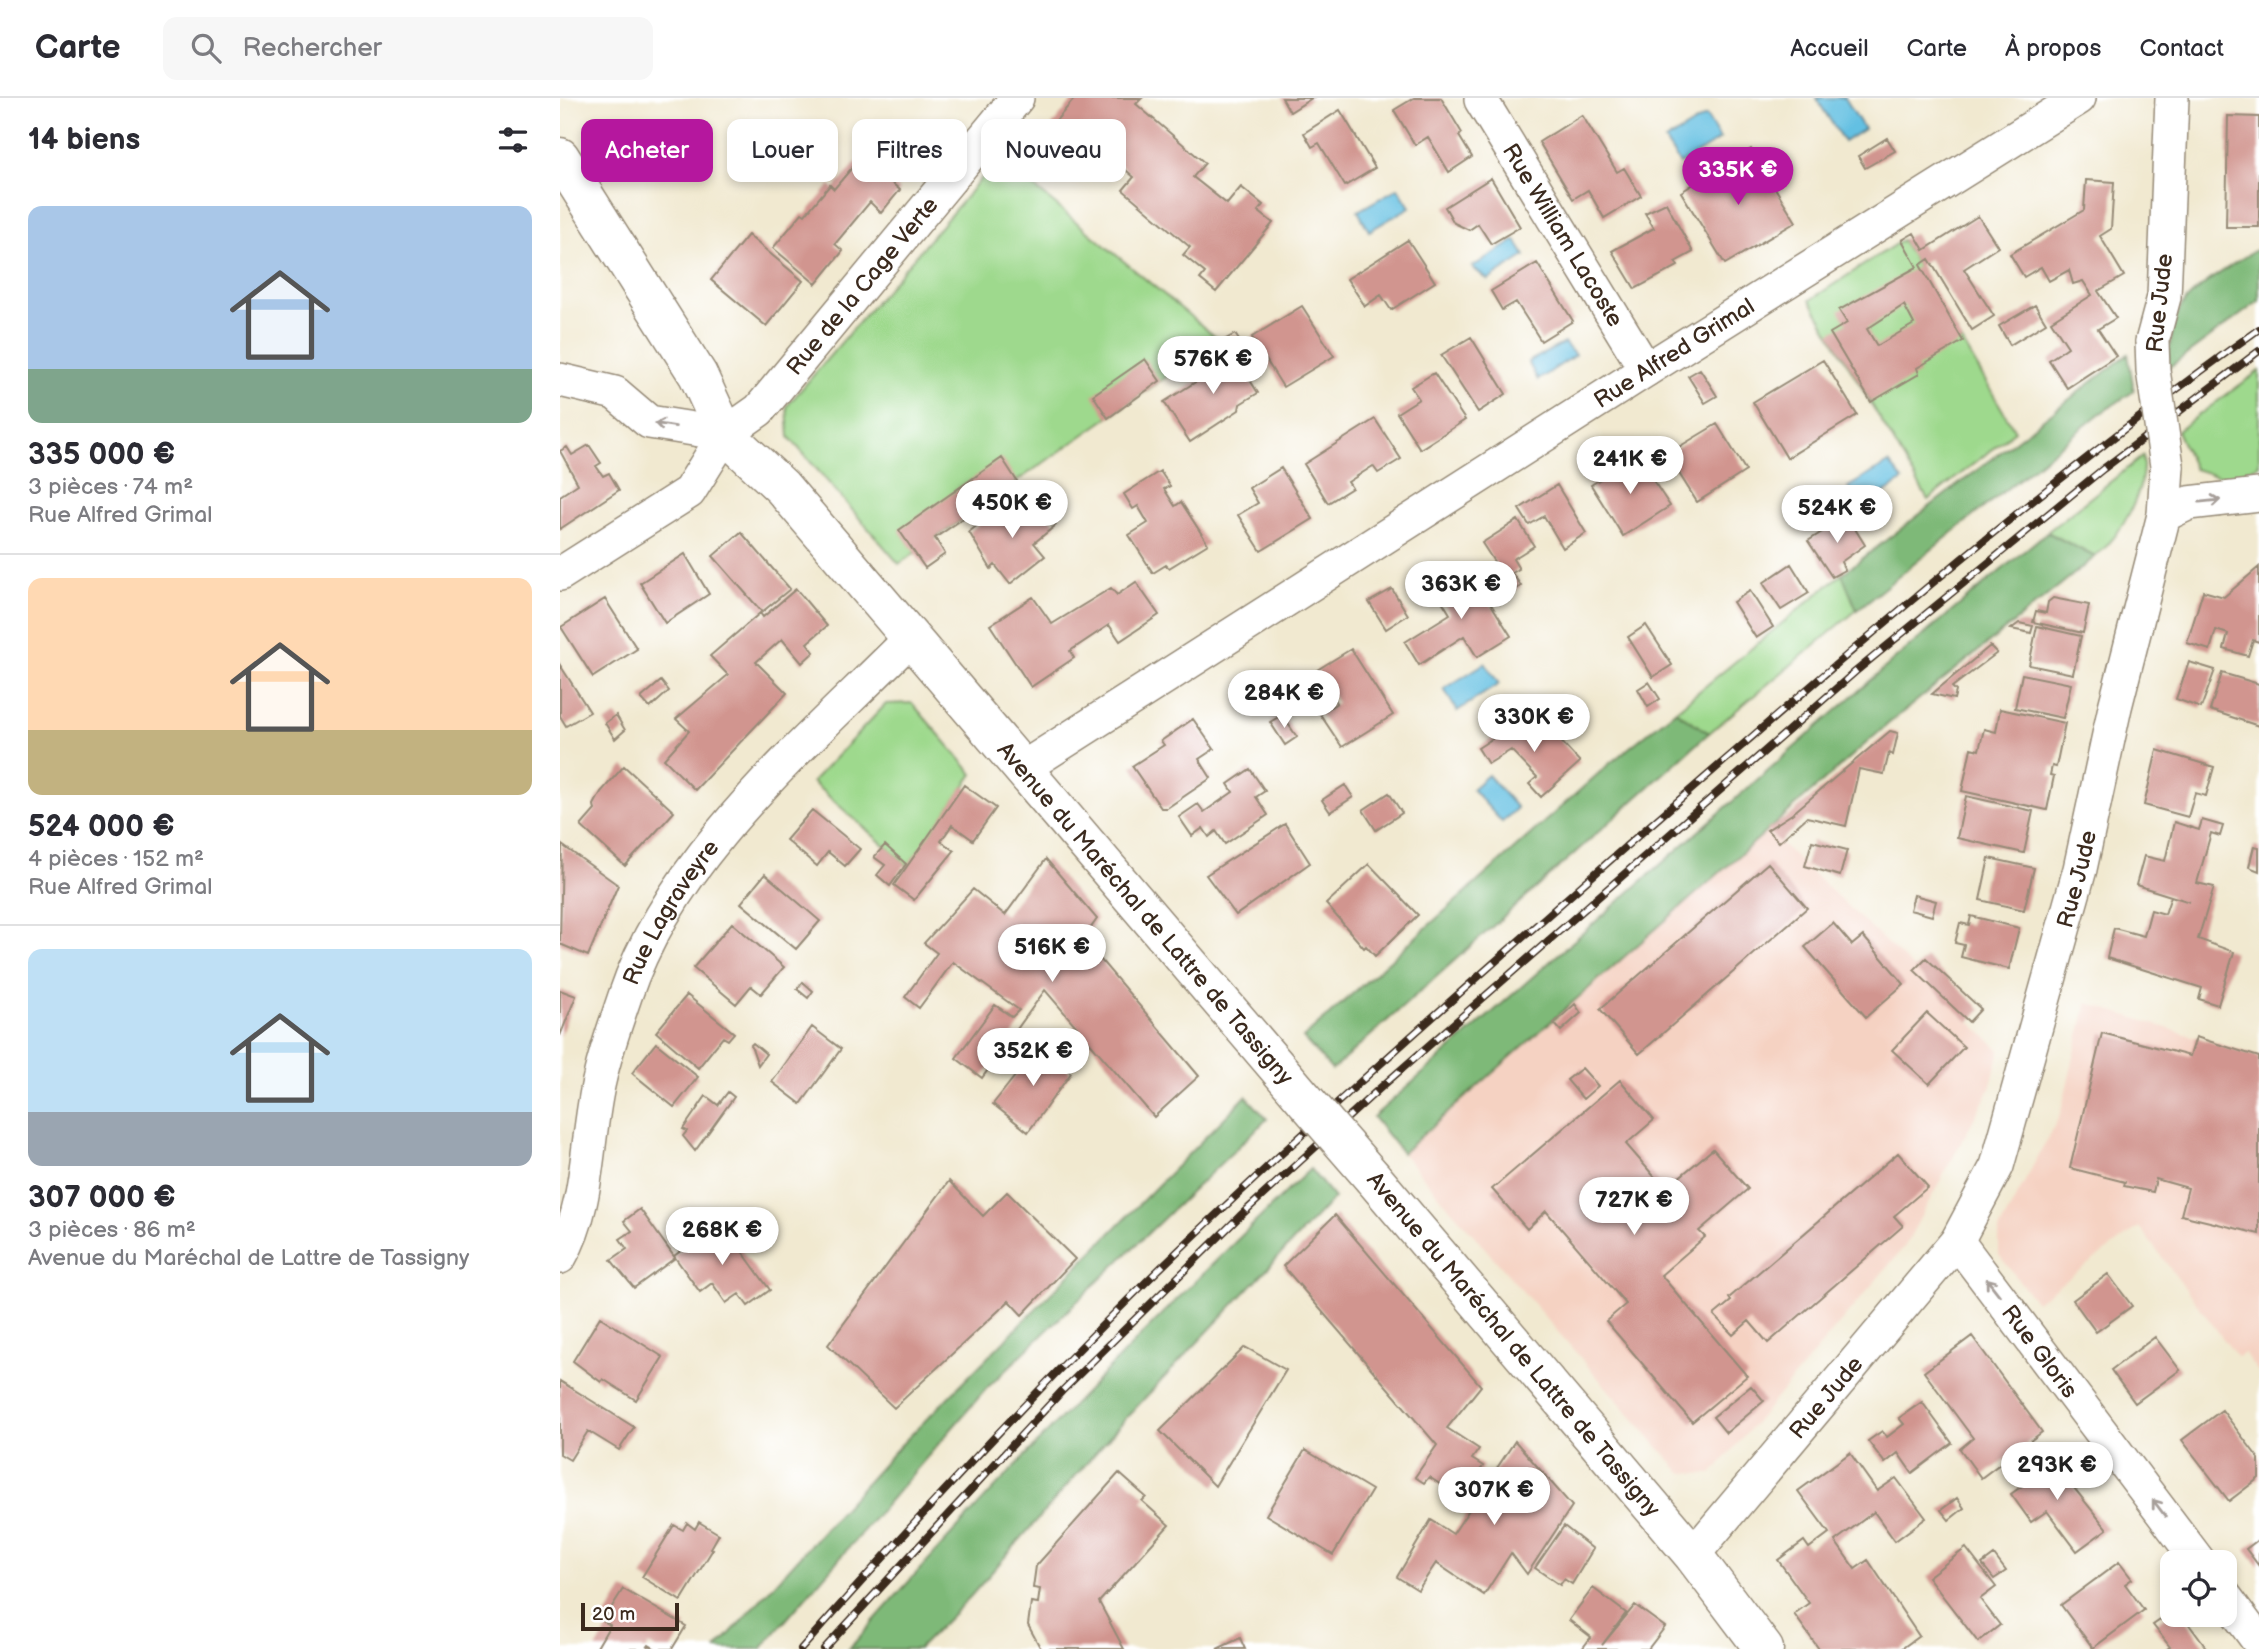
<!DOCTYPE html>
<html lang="fr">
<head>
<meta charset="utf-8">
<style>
  :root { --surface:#fff; --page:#f7f7f7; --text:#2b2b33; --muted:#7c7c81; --line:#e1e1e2; --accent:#b5179e }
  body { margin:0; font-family:"Balsamiq Sans",sans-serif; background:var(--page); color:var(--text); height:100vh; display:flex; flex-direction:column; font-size:26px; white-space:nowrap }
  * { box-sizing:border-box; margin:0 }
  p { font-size:23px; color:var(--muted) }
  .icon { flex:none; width:38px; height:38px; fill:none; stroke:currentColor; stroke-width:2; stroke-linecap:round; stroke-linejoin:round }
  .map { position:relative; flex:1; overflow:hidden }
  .side { display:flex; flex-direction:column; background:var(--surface); width:560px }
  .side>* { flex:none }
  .top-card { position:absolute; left:21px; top:21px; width:665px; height:63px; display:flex; gap:14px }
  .fabs { position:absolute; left:1600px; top:1452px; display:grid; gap:14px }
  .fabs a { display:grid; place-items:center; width:77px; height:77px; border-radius:14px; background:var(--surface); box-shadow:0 4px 10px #0003; font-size:35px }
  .scale { position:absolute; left:21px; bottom:18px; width:98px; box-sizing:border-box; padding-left:7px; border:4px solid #3b2a1e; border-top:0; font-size:19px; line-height:24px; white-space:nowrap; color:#3b2a1e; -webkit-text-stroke:5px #fff; paint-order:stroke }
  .price { position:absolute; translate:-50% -60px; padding:0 16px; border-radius:24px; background:#fff; color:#222; font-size:23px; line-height:46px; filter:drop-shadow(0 2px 4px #0008) }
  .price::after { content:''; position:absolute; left:50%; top:42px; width:21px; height:16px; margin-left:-10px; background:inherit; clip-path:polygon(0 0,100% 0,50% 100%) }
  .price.selected { background:var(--accent); color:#fff }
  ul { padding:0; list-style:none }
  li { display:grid; align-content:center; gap:14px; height:371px; padding:0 28px }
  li+li { border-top:2px solid var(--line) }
  li span { display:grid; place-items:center; height:217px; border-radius:14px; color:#555 }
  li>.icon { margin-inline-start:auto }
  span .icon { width:126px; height:126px; fill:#fffc; stroke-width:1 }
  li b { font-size:30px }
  h2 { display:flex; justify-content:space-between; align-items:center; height:84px; padding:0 28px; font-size:30px }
  .chip { padding:0 24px; border-radius:14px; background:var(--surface); box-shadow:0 4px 10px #0003; font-size:24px; line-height:63px }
  .chip.selected { background:var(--accent); color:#fff }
  header { display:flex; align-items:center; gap:42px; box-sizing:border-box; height:98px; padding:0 35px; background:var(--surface); border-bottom:2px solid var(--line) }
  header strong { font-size:33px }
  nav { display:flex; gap:38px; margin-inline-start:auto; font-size:24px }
  .search { width:490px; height:63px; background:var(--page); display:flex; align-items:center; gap:18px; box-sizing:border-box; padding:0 24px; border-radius:14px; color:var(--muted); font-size:26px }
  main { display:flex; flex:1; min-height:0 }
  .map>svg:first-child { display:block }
</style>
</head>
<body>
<header>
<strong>Carte</strong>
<div class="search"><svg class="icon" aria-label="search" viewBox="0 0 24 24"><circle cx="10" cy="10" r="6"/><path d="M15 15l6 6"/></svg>Rechercher</div>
<nav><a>Accueil</a><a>Carte</a><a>À propos</a><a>Contact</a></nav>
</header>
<main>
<section class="side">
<h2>14 biens<svg class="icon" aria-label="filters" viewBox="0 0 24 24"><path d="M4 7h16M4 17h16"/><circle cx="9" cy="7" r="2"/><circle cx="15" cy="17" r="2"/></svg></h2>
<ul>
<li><span style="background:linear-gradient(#a9c7e8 75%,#7fa58c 0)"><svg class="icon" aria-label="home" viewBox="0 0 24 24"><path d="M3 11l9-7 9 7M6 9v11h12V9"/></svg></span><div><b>335 000 €</b><p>3 pièces · 74 m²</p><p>Rue Alfred Grimal</p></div></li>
<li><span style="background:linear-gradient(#ffd9b3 70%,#c2b280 0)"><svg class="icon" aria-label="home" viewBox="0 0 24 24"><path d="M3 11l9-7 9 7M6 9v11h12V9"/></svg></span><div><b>524 000 €</b><p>4 pièces · 152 m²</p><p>Rue Alfred Grimal</p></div></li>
<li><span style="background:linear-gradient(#bfe0f5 75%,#9aa5b1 0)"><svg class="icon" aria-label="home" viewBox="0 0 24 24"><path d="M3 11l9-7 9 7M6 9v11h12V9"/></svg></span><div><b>307 000 €</b><p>3 pièces · 86 m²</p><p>Avenue du Maréchal de Lattre de Tassigny</p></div></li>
</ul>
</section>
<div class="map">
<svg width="1699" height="1551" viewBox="0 0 1699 1551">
  <rect width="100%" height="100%" fill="#fff"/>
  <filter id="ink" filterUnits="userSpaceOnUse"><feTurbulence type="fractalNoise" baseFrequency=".0143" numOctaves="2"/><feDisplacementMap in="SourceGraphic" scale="14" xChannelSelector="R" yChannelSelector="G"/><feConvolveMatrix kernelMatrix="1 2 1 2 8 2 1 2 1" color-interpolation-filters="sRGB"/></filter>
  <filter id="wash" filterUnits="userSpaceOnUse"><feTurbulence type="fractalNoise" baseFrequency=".00686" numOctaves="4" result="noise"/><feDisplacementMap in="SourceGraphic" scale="28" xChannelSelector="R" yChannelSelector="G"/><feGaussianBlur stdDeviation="1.57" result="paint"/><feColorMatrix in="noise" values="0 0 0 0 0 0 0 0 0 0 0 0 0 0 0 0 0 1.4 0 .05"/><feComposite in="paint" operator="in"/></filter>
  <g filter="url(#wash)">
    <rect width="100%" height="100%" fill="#f1e9d0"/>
    <path fill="#f5d2c2" d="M1207,732L1440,952L1430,991L1345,1148L1152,1376L1121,1375L842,1055Z
      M1527,905L1699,959V1275L1684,1255L1677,1259L1579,1129L1476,1204L1439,1157V1132L1500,1017Z"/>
    <path fill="#9ed98d" stroke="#6c8256" stroke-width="2" d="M439,60L659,242L339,466L229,339L227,308Z
      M1342,142L1455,333L1368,402L1250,202Z
      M1699,273V367L1668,381L1634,371L1617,333Z
      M1583,358C1586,393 1562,437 1535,459L1487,434Z
      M1282,476L1297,512L1149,635L1115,613Z
      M352,605L413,676L348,768L252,684L326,606Z"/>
    <path fill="#7eb978" stroke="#5c724b" stroke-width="2" d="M1699,150V203L1607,271C1610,251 1611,230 1620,211C1629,193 1680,161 1699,150Z
      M1568,256L1574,293L1538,317L1297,512L1282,476Z
      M1487,434L1535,459L1328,626L842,1055L813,1019L1336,560Z
      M1115,613L1149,635L772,972L743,940L1049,666Z
      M686,998L707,1021L426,1291L201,1551H156L335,1353Z
      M750,1071L774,1100L566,1320L410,1499L358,1551H289C435,1384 590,1225 750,1071Z"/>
    <path fill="#64c0e2" stroke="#507580" stroke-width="2" d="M1256,0H1285L1304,31L1284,44Z
      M1146,18L1160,41L1120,66L1105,43Z
      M838,90L850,109L809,133L798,113Z
      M956,142L965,158L928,182L912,169Z
      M1004,245L1015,257L978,282L968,264Z
      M1329,365L1343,382L1302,411L1288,389Z
      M925,565L939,586L897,613L884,591Z
      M928,677L957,710L942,724L912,691Z"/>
    <g id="blocks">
      <path fill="#d1958f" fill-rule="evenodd" d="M515,0H582L576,6L645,65L633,79L667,106L681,89L703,107L698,113L713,125L656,194L640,181L645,175L623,157L630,149L563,92L574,79L540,50L533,58L511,39L505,45L489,31Z
        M722,0H752L730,14Z
        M854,0H881L902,35L899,38L912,59L889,74L868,39L855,47L834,12Z
        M780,12L815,70L785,88L759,45L752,49L744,35Z
        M1022,17L1057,74L1064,70L1081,98L1044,120L1028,92L1013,101L979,44Z
        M1668,18L1699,19V129H1666Z
        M1327,40L1335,53L1305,70L1298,58Z
        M1191,51L1236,124L1165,166L1121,94Z
        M301,59L340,92L321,115L310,104L275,146L283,153L256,186L213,150L242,115L245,117L270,87L274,91Z
        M931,80L960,129L931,146L918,126L909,132L894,125L885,109Z
        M1526,82L1554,84L1551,131L1540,138L1564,178L1538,193L1556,220L1538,231L1556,258L1507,290L1489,262L1508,249L1491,223L1532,197L1523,183L1513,186L1509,172L1489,183L1481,169L1464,179L1450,156L1524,112Z
        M1106,105L1133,154L1115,164L1118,168L1075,191L1052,153L1094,130L1085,115Z
        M1418,118L1438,149L1404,171L1434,218L1412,232L1369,161L1360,167L1403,243L1357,270L1359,276L1311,304L1270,235L1287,225L1279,212L1357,169L1342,142L1354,135L1364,152ZM1344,207L1354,226L1317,248L1307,231Z
        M188,137L243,183L206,228L151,182Z
        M848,142L875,184L831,212L821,197L805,208L787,181Z
        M977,165L1013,223L981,243L956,204L942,212L931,193Z
        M1475,207L1486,225L1450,247L1439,228Z
        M742,208L774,258L723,289L692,239Z
        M675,236L686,253L676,260L698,295L680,306L679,312L630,344L604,304L675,259L664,242Z
        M911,239L946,296L918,314L881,257Z
        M585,261L600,283L548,320L533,297Z
        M1263,262L1297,317L1227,360L1193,304Z
        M1140,271L1157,298L1145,305L1128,278Z
        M874,275L905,322L860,351L837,315L859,301L851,289Z
        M815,321L841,361L818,375L813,368L788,384L792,390L768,405L744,366Z
        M1157,326L1186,373L1137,404L1107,356Z
        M29,347L41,365L36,368L43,378L49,375L59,392L0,431V398L18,386L0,353L7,349L12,357Z
        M1077,358L1110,408L1063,438L1031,387Z
        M442,360L457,383L375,440L385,456L365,470L339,432Z
        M721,370L753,421L701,453L678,417L698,405L689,390Z
        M600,373L610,388L604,391L615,408L621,404L648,446L609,470L606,467L593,475L569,437L588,425L578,408L573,411L564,396Z
        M997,387L1026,435L1003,450L984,418L969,427L959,411Z
        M478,404L496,427L474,445L485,458L450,486L435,467L431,471L409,434L444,406L456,421Z
        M1287,418L1305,447L1281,464L1285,472L1272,479L1248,443Z
        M958,422L974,448L953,461L959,471L952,475L961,488L953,493L922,445Z
        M181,434L230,491L202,514L153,458Z
        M125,456L149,496L105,525L80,485Z
        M1231,466L1249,495L1221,512L1203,485Z
        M1699,469V544L1693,542L1688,558L1664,551L1668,536L1656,532L1650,552L1627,545L1643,493L1664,499Z
        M908,470L951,538L917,559L904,538L859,567L845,544L890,516L874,490Z
        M576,484L599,517L560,543L549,527L510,553L514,560L471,589L430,527L473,499L492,526L551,490L557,497Z
        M236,491L267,528L247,545L254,554L242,565L222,541L196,564L227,595L135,692L104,661L129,633L116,621L168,577L150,558L200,515L203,519Z
        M832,491L848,517L826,531L809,504Z
        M1190,493L1213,529L1196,540L1173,504Z
        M1493,500L1529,507L1523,535L1473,524L1476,513L1486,515L1488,504Z
        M45,501L77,551L33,579L1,529Z
        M1459,525L1473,528L1471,535L1451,531Z
        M1086,527L1112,567L1093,579L1068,539Z
        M1477,528L1521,538L1513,576L1469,567Z
        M1430,548L1437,555L1392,589L1396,593L1394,601L1372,596Z
        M791,551L833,617L782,649L760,616L777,605L757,572Z
        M1629,564L1655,572L1641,610L1616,601Z
        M0,567L30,614L6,628L0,618Z
        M1662,575L1699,586V628L1650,612Z
        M1462,576L1511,586L1503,620L1455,610Z
        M101,583L109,593L90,610L81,600Z
        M1089,584L1100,601L1088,609L1078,591Z
        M1440,611L1505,625L1496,669L1492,668L1490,677L1494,678L1487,712L1402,693L1411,650L1419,652L1424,631L1436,634Z
        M56,617L65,632L55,641L45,625Z
        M722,617L737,639L725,647L710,624Z
        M633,621L654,651L639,661L651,680L607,710H601L572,668L604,647L601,643Z
        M961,622L967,631L972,628L976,632L984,625L1020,664L981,699L969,686L977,679L951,652L928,666L918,650Z
        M1330,633L1338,635L1333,657L1329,655L1324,676L1299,671L1286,728L1247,719L1219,744L1207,732L1232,716Z
        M1597,652L1654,669L1646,698L1635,695L1628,719L1584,707Z
        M64,668L114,714L65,768L21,728L35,712L34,707L41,694Z
        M690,671L705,693L696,699L708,717L665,746L656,733L649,739L643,730L632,738L619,719L638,706L644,714L673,694L668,686Z
        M404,687L436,710L413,742L392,727L381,743L394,753L354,802L334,787Z
        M785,687L793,699L770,714L762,702Z
        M829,695L842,715L816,732L803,712Z
        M1406,698L1473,713L1464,755L1397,740Z
        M252,712L300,751L285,768L268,754L257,768L226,742Z
        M1642,722L1663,728L1660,738L1651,735L1637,785L1654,789L1638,841L1674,854L1658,907L1639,901L1642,890L1547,860L1554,830L1584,838L1591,812L1605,816L1611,798L1630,804L1576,787L1584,758L1605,763L1614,724L1639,732Z
        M725,726L750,765L676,817L646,777Z
        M1252,743L1287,752L1280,778L1245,768Z
        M2,747L58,787L28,858L0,846Z
        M325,747L346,766L330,788L317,777L325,767L314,759Z
        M1694,748L1699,749V773L1689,769Z
        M1429,760L1474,770L1464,812L1420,802Z
        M486,761L537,821L523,841L639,978L594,1019L485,892L422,980L396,960L435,907L452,919L459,912L393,864L359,910L345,899L377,855L364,845L413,791L445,817Z
        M1208,765L1247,810L1079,956L1040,911Z
        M809,766L858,817L815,858L806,848L804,850L766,806Z
        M205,776L260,823L236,851L181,805Z
        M1354,797L1376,803L1372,818L1350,812Z
        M1411,818L1459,830L1449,871L1401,859L1404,847L1395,845L1400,825L1409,827Z
        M172,825L224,869L201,896L191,888L176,906L133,870Z
        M1273,825L1292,847L1303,838L1344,886L1306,919L1245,849Z
        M1366,860L1421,911L1409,924L1354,872Z
        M243,884L253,893L248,900L237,891Z
        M0,892L16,898L0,938Z
        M127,897L174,935L168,942L163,939L138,970L96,934Z
        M1015,906L1021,915L1001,933L994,925Z
        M1367,915L1404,949L1369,986L1332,952Z
        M252,929L281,951L241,1006L212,984Z
        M1542,935L1630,958L1636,939L1699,959V1136L1621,1117L1628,1090L1596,1081L1593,1094L1564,1088L1565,1084L1510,1070Z
        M482,944L511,975L468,1034L433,1006Z
        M96,945L138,979L114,1009L72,975Z
        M193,945L206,956L198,967L191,947Z
        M1022,970L1038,988L1023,1001L1007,982Z
        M1060,982L1094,1022L1066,1046L1105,1091L1153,1051L1188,1091L1139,1133L1145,1139L1101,1177L1187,1278L1132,1324L1046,1223L1066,1206L986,1113L967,1131L932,1091Z
        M168,994L174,999L135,1053L123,1038L127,1033L123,1031L146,998L158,1007Z
        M1338,1055L1368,1089L1334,1118L1343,1128L1208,1245L1189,1223L1173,1237L1154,1217L1171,1203L1169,1200Z
        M389,1083L423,1118L447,1094L515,1161L462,1217L449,1203L334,1310L268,1247Z
        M80,1111L115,1160L74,1190L51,1162L67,1151L60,1141L72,1133L64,1123Z
        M775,1117L921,1288L887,1330L919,1351L912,1361L923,1368L903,1401L869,1379L864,1385L855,1379L877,1347L723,1168Z
        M161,1124L210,1192L188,1208L179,1196L166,1205L152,1185L140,1194L114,1158Z
        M1548,1176L1572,1208L1536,1234L1513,1202Z
        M40,1219L103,1259L76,1302L43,1281L41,1284L13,1263Z
        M1412,1238L1482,1334L1421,1380L1400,1351L1413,1340L1364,1274Z
        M1595,1239L1620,1272L1575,1305L1551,1272Z
        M685,1249L726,1272L655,1388L600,1333Z
        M0,1283L74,1329L59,1352L28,1333L10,1362L0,1356Z
        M1191,1288L1204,1303L1166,1335L1153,1319Z
        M1362,1304L1392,1345L1352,1375L1338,1355L1325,1365L1308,1343L1322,1333L1327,1339L1344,1326L1339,1320Z
        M1662,1312L1699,1361V1380L1669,1403L1622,1342Z
        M955,1343L1012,1408L967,1476L951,1455L924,1497L876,1465L858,1492L837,1479L871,1422L893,1436Z
        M745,1352L812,1392L773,1457L706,1417Z
        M1290,1355L1317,1393L1336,1380L1366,1420L1335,1443L1314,1414L1275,1443L1295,1471L1308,1462L1359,1538L1341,1551H1259L1234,1516L1249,1505L1218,1462L1244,1443L1249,1450L1269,1435L1238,1393Z
        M1486,1355L1547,1431L1517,1453L1487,1413L1471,1424L1451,1396L1466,1385L1459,1376Z
        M559,1375L586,1399L582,1403L609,1427L539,1504L564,1551H481L468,1527L471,1504L478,1505L480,1491L473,1490L476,1468Z
        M1397,1400L1404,1410L1389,1422L1381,1412Z
        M139,1424L159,1436L151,1450L153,1451L121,1503L82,1479L114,1427L123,1432L127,1425L135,1431Z
        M1004,1428L1033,1451L1012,1486L1004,1481L1000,1487L975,1470Z
        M1699,1441V1468L1686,1451Z
        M1406,1450L1436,1489L1420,1501L1440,1527L1418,1544L1368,1479Z
        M1434,1457L1446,1473L1434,1481L1422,1466Z
        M1559,1464L1572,1481L1565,1486L1584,1512L1533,1550L1501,1507Z
        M1033,1490L1066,1515L1042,1547L1075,1507L1105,1529L1088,1551H1022L1031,1539L1009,1522Z
        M63,1491L126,1528L112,1551H96L89,1547L86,1551H36L50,1527L43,1523Z
        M1612,1514V1517H1622L1647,1551H1607L1610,1549L1593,1527Z
        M680,1540L685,1551H657Z"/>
    </g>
  </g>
  <g filter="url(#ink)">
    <use href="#blocks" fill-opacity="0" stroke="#968a77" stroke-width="2"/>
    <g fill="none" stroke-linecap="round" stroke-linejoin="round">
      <g stroke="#968a77" stroke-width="36">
        <g id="minor">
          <path id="s1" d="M921,2L1086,272"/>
          <path d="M1592,244L1604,199L1612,0"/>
          <path d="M0,282L55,295L89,324L165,336"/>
          <path d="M1604,417L1629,405L1699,397"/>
          <path id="s2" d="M0,476L129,394L165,336L199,312L457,0"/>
          <path id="s3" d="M463,670L1086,272L1519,0"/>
          <path id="s4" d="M1397,1143L1640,1465"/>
          <path id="s5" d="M0,1159C31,1106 25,1039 40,979C46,952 56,925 65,898C113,755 247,645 351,540"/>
          <path id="s6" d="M1133,1457L1397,1143L1437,1068L1520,771L1555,609L1604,417L1607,368"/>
          <path d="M1664,1497L1699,1544"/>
        </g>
      </g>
      <g stroke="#968a77" stroke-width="41">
        <g id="secondary">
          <path id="s7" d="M0,59L138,277L165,336L222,389L746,1003"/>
          <path d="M813,1080L1133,1457L1204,1551"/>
        </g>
      </g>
      <use href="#minor" stroke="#fff" stroke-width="33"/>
      <use href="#secondary" stroke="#fff" stroke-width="38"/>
      <g stroke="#3b2a1e" stroke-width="8">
        <path id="rail" d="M241,1551C353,1425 467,1301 587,1183C740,1034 902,893 1063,751C1269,571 1476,390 1699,231
          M264,1551L502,1293L680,1118L819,991L1295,574L1543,371L1699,253"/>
      </g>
      <use href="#rail" stroke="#fff" stroke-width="5" stroke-dasharray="16" stroke-linecap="butt"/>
      <g stroke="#968a77" stroke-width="36" stroke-linecap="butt">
        <path id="minor-bridge" d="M1592,244L1593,272L1607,368"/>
      </g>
      <g stroke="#968a77" stroke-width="41" stroke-linecap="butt">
        <path id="secondary-bridge" d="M746,1003L813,1080"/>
      </g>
      <use href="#minor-bridge" stroke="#fff" stroke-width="33"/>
      <use href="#secondary-bridge" stroke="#fff" stroke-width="38"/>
    </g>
    <defs><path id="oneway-shaft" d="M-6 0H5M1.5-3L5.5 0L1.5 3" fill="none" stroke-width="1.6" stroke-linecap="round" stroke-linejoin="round" transform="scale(1.75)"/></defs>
    <g stroke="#a79f9a">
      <use href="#oneway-shaft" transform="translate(105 327) rotate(-171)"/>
      <use href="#oneway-shaft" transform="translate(1650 403) rotate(-6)"/>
      <use href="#oneway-shaft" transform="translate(1433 1189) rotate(-128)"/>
      <use href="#oneway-shaft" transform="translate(1599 1410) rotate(-127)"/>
    </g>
  </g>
  <g text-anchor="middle" stroke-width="6" stroke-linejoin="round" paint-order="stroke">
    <g font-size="23" fill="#3b2a1e" stroke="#fff">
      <text dy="8" stroke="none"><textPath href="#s1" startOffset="158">Rue William Lacoste</textPath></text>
      <text dy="8" stroke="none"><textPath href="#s2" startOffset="424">Rue de la Cage Verte</textPath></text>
      <text transform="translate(1599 205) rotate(-84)" y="8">Rue Jude</text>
      <text dy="8" stroke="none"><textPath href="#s3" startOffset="772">Rue Alfred Grimal</textPath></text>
      <text dy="8" stroke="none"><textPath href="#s6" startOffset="793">Rue Jude</textPath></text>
      <text dy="8" stroke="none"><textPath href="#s7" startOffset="961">Avenue du Maréchal de Lattre de Tassigny</textPath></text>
      <text dy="8" stroke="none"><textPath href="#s5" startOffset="366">Rue Lagraveyre</textPath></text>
      <text transform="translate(954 1246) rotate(50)" y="8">Avenue du Maréchal de Lattre de Tassigny</text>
      <text dy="8" stroke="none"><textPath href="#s4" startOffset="138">Rue Gloris</textPath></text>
      <text dy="8" stroke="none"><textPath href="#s6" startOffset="206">Rue Jude</textPath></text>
    </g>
  </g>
</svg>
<div class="fabs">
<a><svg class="icon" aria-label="locate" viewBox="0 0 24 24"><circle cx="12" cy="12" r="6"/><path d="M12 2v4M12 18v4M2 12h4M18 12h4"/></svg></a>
</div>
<div class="scale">20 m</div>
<b class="price selected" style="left:1178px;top:109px">335K €</b>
<b class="price" style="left:653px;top:298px">576K €</b>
<b class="price" style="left:1070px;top:398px">241K €</b>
<b class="price" style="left:452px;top:442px">450K €</b>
<b class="price" style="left:1277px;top:447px">524K €</b>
<b class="price" style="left:901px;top:523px">363K €</b>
<b class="price" style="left:724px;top:632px">284K €</b>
<b class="price" style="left:974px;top:656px">330K €</b>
<b class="price" style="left:492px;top:886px">516K €</b>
<b class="price" style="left:473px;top:990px">352K €</b>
<b class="price" style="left:1074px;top:1139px">727K €</b>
<b class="price" style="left:162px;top:1169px">268K €</b>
<b class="price" style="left:1497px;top:1404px">293K €</b>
<b class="price" style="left:934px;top:1429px">307K €</b>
<div class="top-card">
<a class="chip selected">Acheter</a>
<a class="chip">Louer</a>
<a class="chip">Filtres</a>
<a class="chip">Nouveau</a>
</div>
</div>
</main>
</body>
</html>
